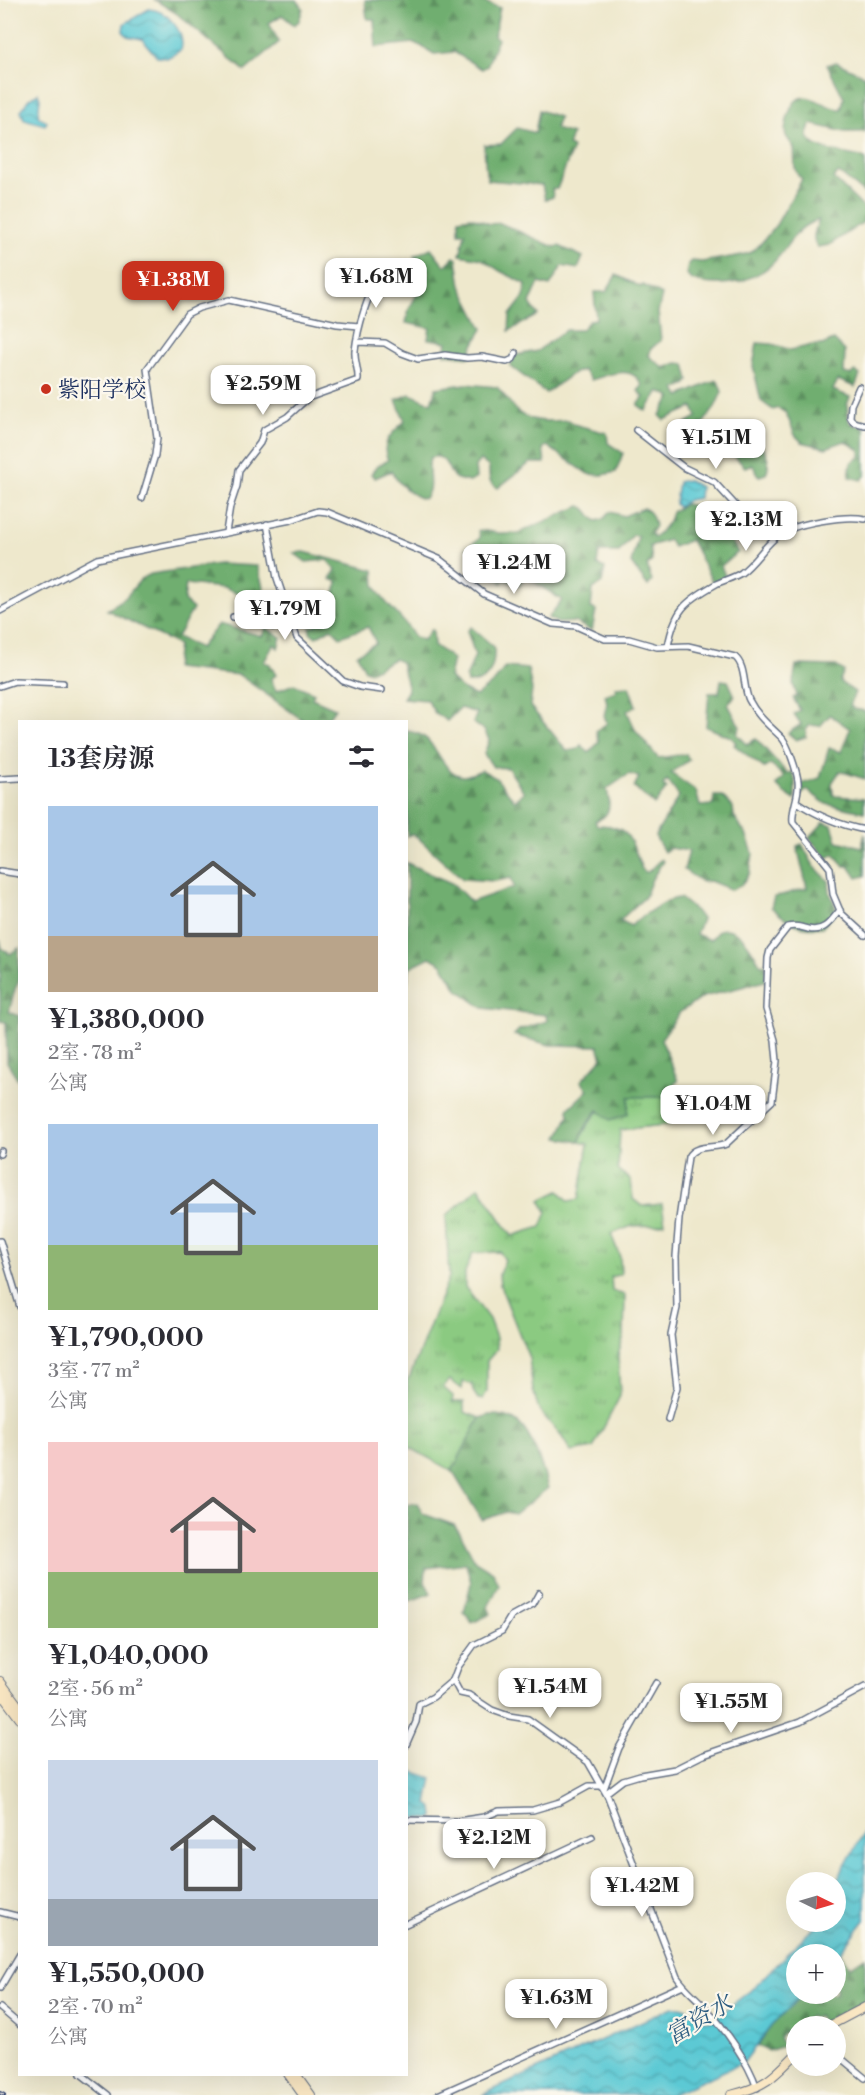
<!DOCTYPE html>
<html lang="zh">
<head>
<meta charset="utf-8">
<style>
  :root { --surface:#fff; --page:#f7f7f7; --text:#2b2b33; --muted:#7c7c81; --accent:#c8321e }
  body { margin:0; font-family:"Libre Bodoni","Noto Serif SC",serif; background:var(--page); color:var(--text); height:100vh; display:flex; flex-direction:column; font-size:22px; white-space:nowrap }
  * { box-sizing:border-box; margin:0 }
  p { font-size:20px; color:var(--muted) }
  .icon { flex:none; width:33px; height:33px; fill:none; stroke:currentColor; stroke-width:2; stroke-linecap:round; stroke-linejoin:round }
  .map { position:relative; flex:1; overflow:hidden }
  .sheet { position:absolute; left:18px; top:720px; width:390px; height:1356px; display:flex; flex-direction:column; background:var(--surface); border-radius:0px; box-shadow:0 6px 24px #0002 }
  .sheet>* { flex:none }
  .needle { width:39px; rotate:95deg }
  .controls { position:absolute; left:786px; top:1872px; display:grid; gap:12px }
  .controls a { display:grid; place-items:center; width:60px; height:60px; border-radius:50%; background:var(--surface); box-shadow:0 6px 24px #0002; font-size:30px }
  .price { position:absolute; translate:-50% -51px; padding:0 14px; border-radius:12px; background:#fff; color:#222; font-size:20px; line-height:39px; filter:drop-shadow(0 2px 3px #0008) }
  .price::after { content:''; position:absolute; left:50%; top:36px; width:18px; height:14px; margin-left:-9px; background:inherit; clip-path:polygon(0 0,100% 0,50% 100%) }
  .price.active { background:var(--accent); color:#fff }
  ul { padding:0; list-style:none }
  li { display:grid; align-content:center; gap:12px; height:318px; padding:0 30px }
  li span { display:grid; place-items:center; height:186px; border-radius:0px; color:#555 }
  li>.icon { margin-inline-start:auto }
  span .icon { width:108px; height:108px; fill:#fffc; stroke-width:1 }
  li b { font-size:26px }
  h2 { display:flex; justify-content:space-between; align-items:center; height:72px; padding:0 30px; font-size:26px }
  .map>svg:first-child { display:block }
</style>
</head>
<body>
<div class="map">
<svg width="865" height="2095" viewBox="0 0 865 2095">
  <defs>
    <pattern id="grass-tufts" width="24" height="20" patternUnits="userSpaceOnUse" patternTransform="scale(1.5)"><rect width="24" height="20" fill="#8bca81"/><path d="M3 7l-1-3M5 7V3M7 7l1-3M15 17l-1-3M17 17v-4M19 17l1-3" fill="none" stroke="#71a46d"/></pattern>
    <pattern id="forest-firs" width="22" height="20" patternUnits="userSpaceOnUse" patternTransform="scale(1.5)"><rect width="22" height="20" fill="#70ae6f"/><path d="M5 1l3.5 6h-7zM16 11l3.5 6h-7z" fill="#5b8e5e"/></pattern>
    <pattern id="water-waves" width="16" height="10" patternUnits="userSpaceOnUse" patternTransform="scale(1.5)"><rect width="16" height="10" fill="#5cc9d4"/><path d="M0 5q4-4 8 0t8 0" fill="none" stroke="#4ba4af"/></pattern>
  </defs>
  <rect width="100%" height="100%" fill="#fbf7ec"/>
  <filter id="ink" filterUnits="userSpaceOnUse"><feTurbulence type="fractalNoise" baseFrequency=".0167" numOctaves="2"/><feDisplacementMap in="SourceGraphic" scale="12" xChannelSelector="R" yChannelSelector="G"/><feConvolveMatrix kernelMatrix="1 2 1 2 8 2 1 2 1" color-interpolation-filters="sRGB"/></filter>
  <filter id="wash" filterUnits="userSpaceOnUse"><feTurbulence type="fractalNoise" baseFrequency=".008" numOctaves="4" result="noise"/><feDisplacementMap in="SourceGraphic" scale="24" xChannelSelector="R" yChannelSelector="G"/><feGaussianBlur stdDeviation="1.35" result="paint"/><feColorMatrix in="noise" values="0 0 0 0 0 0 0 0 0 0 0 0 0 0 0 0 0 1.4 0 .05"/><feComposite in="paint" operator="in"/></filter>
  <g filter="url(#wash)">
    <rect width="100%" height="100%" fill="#eee8cc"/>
    <path fill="url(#grass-tufts)" stroke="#537c70" stroke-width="1.5" d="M628,1096L668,1097L671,1124L620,1130L618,1170L631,1180L633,1199L642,1206L662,1204L665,1223L657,1225L632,1226L611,1234L620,1257L621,1274L611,1277L612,1291L625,1295L624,1336L618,1355L620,1396L593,1448L571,1452L562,1437L539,1410L533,1390L529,1358L500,1285L499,1274L505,1260L500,1252L473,1253L465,1272V1287L489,1319L496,1338L497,1349L487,1361V1391L483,1399H478L473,1391L472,1384L463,1382L462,1389L450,1380L443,1387L453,1396L452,1402H464V1412L480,1418L452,1471L407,1446V1380L410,1376L449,1277L446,1216L479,1187L512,1236L541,1227L547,1212L540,1200L559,1191L569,1201L579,1199L588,1144L579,1142C593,1112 598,1110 628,1096Z"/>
    <path fill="url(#forest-firs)" stroke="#466e66" stroke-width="1.5" d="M155,0H297L303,8L299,21L294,25L282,15L269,23L279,42L245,71L176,13Z
      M365,0H479L500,8L494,36L498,39L487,66L482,69L454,52L434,54L421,46L414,43L376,47L374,19H367Z
      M836,62L865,76V132H845L811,124C794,151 848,153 865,158V194L839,173L833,178L865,209V221L829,245L818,247C810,238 816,229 819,220C791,226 786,257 763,271C757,275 749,278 742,281C731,284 689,288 687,273C686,267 688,264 692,261L702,262L742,255L752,252L763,241L776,225L802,179C791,171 796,159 794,148C792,143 788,140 786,136C783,127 791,101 800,98C814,94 828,110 841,109L844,98L827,65Z
      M539,110L559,117L555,129L572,134L568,146L573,148L557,189H552L553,197L545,200L542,185L488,180L486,173L484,145L501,144L517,128L535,133Z
      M471,217L490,224L500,223L554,247L559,246L583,257L578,269L562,266L550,286L539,283L530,303L538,315L509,331L510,315L524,297L526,284L500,271L482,259L460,255L465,233H459V219Z
      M431,248L445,266L454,257L457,259L461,286L483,329L473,345L470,357L445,354L447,342L428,339L430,328L406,323L409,309L429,272L414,256Z
      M616,275L641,287L643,285L662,295L658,312L661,340L651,349L649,356L664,368L677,363L685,364L689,380L687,384L675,389L680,396L716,380L718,381L722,392L714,409L694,435L677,445L672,431L697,417L693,407L664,420L660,415L671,397L659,391L646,411L638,405L644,397L638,391L642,386C633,363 609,375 591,380L583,370L572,374L546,393L510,366L516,355L537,351L566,330H581L590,320L596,319L594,292H606Z
      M834,340L845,351L844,373L851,375L855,371L860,375L855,387L838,380L833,390L850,397L847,405L849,422L854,425L865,427V476L861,480L849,477L851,463L860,457V450L845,441L826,448L802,442L795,435L786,413L778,408L773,410L761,401L753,366L757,343L772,344L791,350L812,345H822Z
      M466,384L497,387C504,395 510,403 516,410C529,424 552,421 569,420L573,424L607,433L608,443L623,453L616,472L602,475L588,474L547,446L543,448L545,463H530L498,488C488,484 489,476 489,467L480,460L475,466L476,478L470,482C466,481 459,480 455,478C446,470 447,452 430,458C426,472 435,488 424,499C411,496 398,483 391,471L375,478L371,474L377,466L388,460C379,443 393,432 405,421L396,400L410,394L431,403L436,388Z
      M736,431C755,437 775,452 766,474L759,476L752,464L745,467L723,444L731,432Z
      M685,504C704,506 700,512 714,519C723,523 730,528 737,535L731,540L738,552L721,566L726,578L713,583L691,540L673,547L669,540L650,546L652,561L647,565L652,581L648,586L631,563L638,537L633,535L619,552H599L597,565L605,568L602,583L593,589L591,608L596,610L592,631L575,622L558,623L548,618L562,600L525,576L519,586L504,579L502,583L489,573L480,581L470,573L481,562L466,548L480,538L478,531L480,530L505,534L518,533L580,506C589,508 589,517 597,521L603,519L610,512L624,516L643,508C652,511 653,518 655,526L651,533L654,538L669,522L672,512Z
      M304,552L374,570C375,575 374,581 375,585C383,605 405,617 414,637L423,640L431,630H433L434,645L453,659L449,677L462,689L476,696L495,681L505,667L528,669L532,690L530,706L567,751L578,749L581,745L589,753L599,742L596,731L607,723L604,716L607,703L605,695L616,691L615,687L629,686L636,706L627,711L636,731L658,758L686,754L689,760L671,773L696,791L700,806L713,805L714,796H722L733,807L734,817L746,834L753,853L750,873L741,885L732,890L710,881L702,882L684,870L689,851L670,848L664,852L655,836L679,796L667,780L663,785L667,788L654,805L634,787L639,777L629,774L607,789C610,804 612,816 595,821L597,825C632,825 630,841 642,869L646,872H648L661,859L663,861L652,879L645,897L620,920L631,926C638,918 669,897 680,898L696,911L702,919L696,934L710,940L719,930C740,924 751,950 761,965L766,964L765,981L703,997L680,1012L661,1039L678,1081L674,1084V1095L668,1097H629L628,1114L610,1120L598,1110L588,1123L579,1142L558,1138L569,1115L568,1109L588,1090L581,1081L602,1058L598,1046L550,1045L514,1035L519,1030L547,1021L546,1015L483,1008L457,989L442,964L430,957L410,967L407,983V863L453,884L471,902L514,887L511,878L495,881L463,879L417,837L412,834L407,836V731C412,732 419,733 424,737C438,746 444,776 464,776C470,775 476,772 482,770L496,778L515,801L524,792L508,768L493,767L484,754L489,740L484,730L473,723L477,713L460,708L447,721L435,713L427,700L403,698L408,690L401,662L394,659L370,672L365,670L357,654L376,643L368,627L340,637L331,628L316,637L310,632V627L317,625L319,598L333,600L338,582L330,579L336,570L327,560L306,562L294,553Z
      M218,564L257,566L264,590L259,603L224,588L186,584L184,601L193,609L177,637L200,648L219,624L262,636L266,628L281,637L278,648L274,644L264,662L270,664L276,675L271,679L276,691L294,684L314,693L312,698L335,708L326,721H304L239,675L175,668L178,645L107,610L126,597L141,579L151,574Z
      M471,627L494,647C495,667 490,684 467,683L466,678L475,655L467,631Z
      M796,665L836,666L844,671L840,680L841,683L855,692L850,705L854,709L865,711V779L840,771L832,783L833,794L835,796L864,798V812L826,804L807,790L801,795V784L820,778L829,748L841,752L850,729L830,715L820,726L810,725L806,730V737L796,740L788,733L801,724L794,714L800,710L793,698L797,696L793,684Z
      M721,680L728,681L735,696L728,704L740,727L737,734L747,744L756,739L788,774L792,771L795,780V800L783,792L776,785L784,777L771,764L764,768L734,745L736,743L731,737L706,727L709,693H719Z
      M824,822L832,825L837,841L862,847L865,834V876L857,878L849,866H844L834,854L827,858L809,838Z
      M802,844L814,866L829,881L830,893L837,910L823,927C799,930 787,922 771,907L774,897L807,888L797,846Z
      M0,940L2,948L10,954L19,948V981L15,989L9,1012L19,1016V1081L7,1062L6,1022L0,1021Z
      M490,1415C498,1415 507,1416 514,1420C532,1430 543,1469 548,1488L515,1514L506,1512L482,1520L452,1471L480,1418Z
      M417,1503L423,1514L454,1525L460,1533L475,1561L493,1572L499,1585L488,1607L491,1614L472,1623L464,1612L471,1583L466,1563L426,1568L425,1582L431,1593L410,1601L409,1591H406L407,1505Z
      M840,1953L850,1967L865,1957V2003L824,2025L818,2015L812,2018L810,2016L779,2037L784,2046L768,2051L757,2046L771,2026L803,1994H836V1958Z"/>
    <path fill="url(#water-waves)" stroke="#3c7c99" stroke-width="1.5" d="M149,9C167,10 186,32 181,50L167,58L157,57L142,39L127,36L123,31L124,24Z
      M38,93L40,98L38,116L47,122L45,125L24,119L21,111L28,100Z
      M688,480L700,487L699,498L688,500L678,507L675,504L678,482Z
      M406,1769L432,1778L427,1804L433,1808L434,1817L430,1819L407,1817Z
      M865,1830V1920L836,1958V1954H796V1994H803L771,2026L744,2062L671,2095H482L673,2007C687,2005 694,2014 704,2021L712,2020L750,1991L819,1922H836L837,1880Z"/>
  </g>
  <g filter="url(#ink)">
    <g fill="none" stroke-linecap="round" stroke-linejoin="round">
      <g stroke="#657084" stroke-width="8">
        <path id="street" d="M357,342L385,343L402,353L418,359L445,355L467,358L482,357L507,362L513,359L516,353
          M859,387L851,405L850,417L853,422L865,425
          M636,430L683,467L714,482L737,507L775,538
          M142,498L155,455L157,438L147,369L187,314L199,308L229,300L337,324L359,326
          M267,524L277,578L297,638L343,681L360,687L382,690
          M226,532L230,507L237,486L239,470L260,443L264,430L287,417L308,398L358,380C359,370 354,361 355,351C358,323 368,298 379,272
          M0,611L97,559L291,520L318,511L327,512L439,559L484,594L553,624L576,626L605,639H629L657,647L688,646L735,657C746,666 743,688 749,700C757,716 770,726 782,738C788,744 797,772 798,781C800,796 791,809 793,822L830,868L833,894L841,913L865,935
          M233,617L257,616L273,627L291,618
          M668,646C675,610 684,602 716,584C724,580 733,578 741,573C756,562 765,544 780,534C797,523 845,515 865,519
          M0,686L15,681L63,683
          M0,779L20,778
          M797,802C819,817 839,825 865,830
          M0,871L20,874
          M0,1154L1,1151
          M0,1241L20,1307
          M668,1419L677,1387L671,1335L677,1308L676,1256L679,1219L688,1157C694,1144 715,1149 726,1144L772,1101L777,1061L775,1040L766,1009L768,958L770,950L788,927C795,925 801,927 808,929C824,933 831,921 840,910
          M453,1680L460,1693L469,1695L492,1710L509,1716L528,1719L588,1762L608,1797L677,1977C685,1989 696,1997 706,2008C725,2029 748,2061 757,2088
          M406,1745L416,1722L419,1704L433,1697L453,1680L458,1667L474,1645L502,1631L511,1616L533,1604L539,1593
          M604,1789L619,1748L656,1683
          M606,1793L623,1780L640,1775L675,1769L701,1756L800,1722L865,1687
          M406,1820L457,1821L484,1817L499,1811L533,1810L560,1802L589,1786H602
          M0,1912L20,1917
          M406,1924L592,1837
          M0,1988L20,1954
          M0,2008L20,2025
          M836,2054L865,2078
          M81,2074L108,2095
          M438,2095L683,1985"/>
      </g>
      <g stroke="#657084" stroke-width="10">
        <path id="secondary" d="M0,1681L20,1708
          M0,1692L20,1719
          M829,2026L865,2007
          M288,2074L303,2095
          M296,2074L311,2095
          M731,2095C764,2087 773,2078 796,2054"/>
      </g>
      <use href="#street" stroke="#fff" stroke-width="5"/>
      <use href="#secondary" stroke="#fae7c3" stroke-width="8"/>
      <g stroke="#1b2f5e" stroke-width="4">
        <path id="rail" d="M0,2093L4,2095"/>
      </g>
      <use href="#rail" stroke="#fbf7ec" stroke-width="1.5" stroke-dasharray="4.5" stroke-linecap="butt"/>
    </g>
  </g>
  <circle fill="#c8321e" stroke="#fbf7ec" stroke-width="2" cx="46" cy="389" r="6"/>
  <g text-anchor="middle" stroke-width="4.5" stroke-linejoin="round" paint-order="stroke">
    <g font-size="22" fill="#1b2f5e" stroke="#fbf7ec" text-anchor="start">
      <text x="58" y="397">紫阳学校</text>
    </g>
    <g font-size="24" font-style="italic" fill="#2e5d81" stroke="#fbf7ec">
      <text transform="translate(699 2019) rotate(-31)" y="8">富资水</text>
    </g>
  </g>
</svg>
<div class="controls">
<a><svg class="needle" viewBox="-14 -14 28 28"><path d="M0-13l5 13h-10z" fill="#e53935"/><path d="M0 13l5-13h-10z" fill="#7c7c81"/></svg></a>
<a>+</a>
<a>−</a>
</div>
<b class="price" style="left:376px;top:309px">¥1.68M</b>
<b class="price active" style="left:173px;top:312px">¥1.38M</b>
<b class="price" style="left:263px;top:416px">¥2.59M</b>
<b class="price" style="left:716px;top:470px">¥1.51M</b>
<b class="price" style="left:746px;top:552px">¥2.13M</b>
<b class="price" style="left:514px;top:595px">¥1.24M</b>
<b class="price" style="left:285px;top:641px">¥1.79M</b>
<b class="price" style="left:713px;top:1136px">¥1.04M</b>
<b class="price" style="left:550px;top:1719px">¥1.54M</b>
<b class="price" style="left:731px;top:1734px">¥1.55M</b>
<b class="price" style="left:494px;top:1870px">¥2.12M</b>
<b class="price" style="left:642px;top:1918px">¥1.42M</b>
<b class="price" style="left:556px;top:2030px">¥1.63M</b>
<section class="sheet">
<h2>13套房源<svg class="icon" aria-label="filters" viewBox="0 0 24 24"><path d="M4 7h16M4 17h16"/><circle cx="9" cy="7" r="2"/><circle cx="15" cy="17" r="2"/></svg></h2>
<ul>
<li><span style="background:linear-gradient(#a9c7e8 70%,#b9a48a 0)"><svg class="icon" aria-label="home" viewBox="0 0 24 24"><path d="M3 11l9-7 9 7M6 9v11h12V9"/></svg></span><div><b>¥1,380,000</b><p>2室 · 78 m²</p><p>公寓</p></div></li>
<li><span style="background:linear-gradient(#a9c7e8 65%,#8fb573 0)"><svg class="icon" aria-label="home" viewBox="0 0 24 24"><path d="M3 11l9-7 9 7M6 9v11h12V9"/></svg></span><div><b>¥1,790,000</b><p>3室 · 77 m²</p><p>公寓</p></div></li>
<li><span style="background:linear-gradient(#f6c9c9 70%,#8fb573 0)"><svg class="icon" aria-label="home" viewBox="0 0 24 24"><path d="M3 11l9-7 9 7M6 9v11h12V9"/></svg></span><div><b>¥1,040,000</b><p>2室 · 56 m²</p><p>公寓</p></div></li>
<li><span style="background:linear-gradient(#c9d6e8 75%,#9aa5b1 0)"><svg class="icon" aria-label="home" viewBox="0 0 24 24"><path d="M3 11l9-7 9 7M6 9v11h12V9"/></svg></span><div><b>¥1,550,000</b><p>2室 · 70 m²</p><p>公寓</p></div></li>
</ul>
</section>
</div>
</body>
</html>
